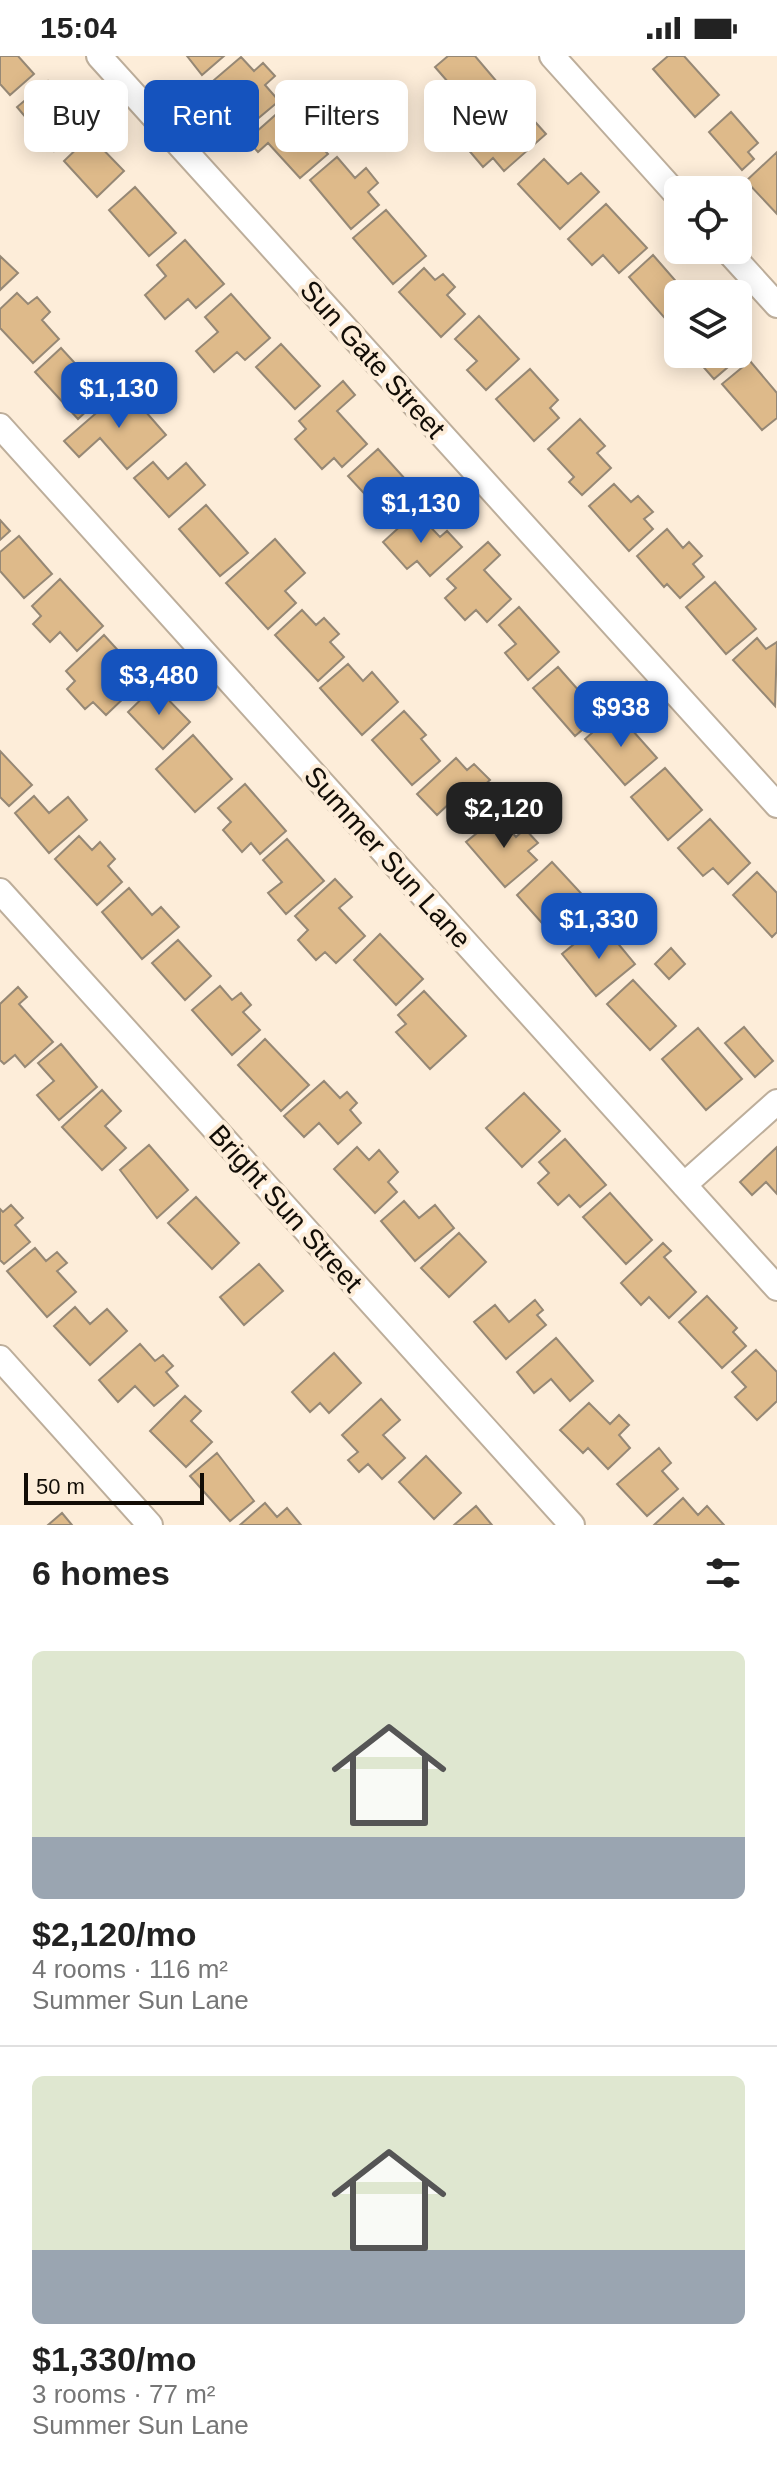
<!DOCTYPE html>
<html lang="en">
<head>
<meta charset="utf-8">
<style>
  :root { --surface:#fff; --page:#f6f6f6; --text:#222; --muted:#767676; --line:#e0e0e0; --accent:#1553be }
  body { margin:0; font-family:Helvetica,sans-serif; background:var(--page); color:var(--text); height:100vh; display:flex; flex-direction:column; font-size:30px; white-space:nowrap }
  * { box-sizing:border-box; margin:0 }
  p { font-size:26px; color:var(--muted) }
  .icon { flex:none; width:44px; height:44px; fill:none; stroke:currentColor; stroke-width:2; stroke-linecap:round; stroke-linejoin:round }
  .map { position:relative; height:1469px; overflow:hidden }
  .details { display:flex; flex-direction:column; background:var(--surface); flex:1 }
  .details>* { flex:none }
  .top-card { position:absolute; left:24px; top:24px; width:730px; height:72px; display:flex; gap:16px }
  .tools { position:absolute; left:664px; top:120px; display:grid; gap:16px }
  .tools a { display:grid; place-items:center; width:88px; height:88px; border-radius:12px; background:var(--surface); box-shadow:0 4px 20px #0003; font-size:40px }
  .scale { position:absolute; left:24px; bottom:20px; width:180px; box-sizing:border-box; padding-left:8px; border:4px solid #120d06; border-top:0; font-size:22px; line-height:28px; white-space:nowrap; color:#120d06; -webkit-text-stroke:6px #fdedd9; paint-order:stroke }
  .price { position:absolute; translate:-50% -68px; padding:0 18px; border-radius:16px; background:var(--accent); color:#fff; font-size:26px; line-height:52px; filter:drop-shadow(0 2px 4px #0008) }
  .price::after { content:''; position:absolute; left:50%; top:48px; width:24px; height:18px; margin-left:-12px; background:inherit; clip-path:polygon(0 0,100% 0,50% 100%) }
  .price.active { background:#222; color:#fff }
  ul { padding:0; list-style:none }
  li { display:grid; align-content:center; gap:16px; height:424px; padding:0 32px }
  li+li { border-top:2px solid var(--line) }
  li span { display:grid; place-items:center; height:248px; border-radius:12px; color:#555 }
  li>.icon { margin-inline-start:auto }
  span .icon { width:144px; height:144px; fill:#fffc; stroke-width:1 }
  li b { font-size:34px }
  h2 { display:flex; justify-content:space-between; align-items:center; height:96px; padding:0 32px; font-size:34px }
  .pill { padding:0 28px; border-radius:12px; background:var(--surface); box-shadow:0 4px 20px #0003; font-size:28px; line-height:72px }
  .pill.active { background:var(--accent); color:#fff }
  .status { display:flex; justify-content:space-between; align-items:center; height:56px; padding:0 40px; background:var(--surface); direction:ltr }
  .status svg { height:22px; fill:currentColor }
  .map>svg:first-child { display:block }
</style>
</head>
<body>
<div class="status"><b>15:04</b><svg viewBox="0 0 49 12"><path d="M0 12V9h3v3zM5 12V6h3v6zM10 12V3h3v9zM15 12V0h3v12zM26 1h20v11H26zM47 4h2v5h-2z"/></svg></div>
<div class="map">
<svg width="777" height="1469" viewBox="0 0 777 1469">
  <rect width="100%" height="100%" fill="#fdedd9"/>
  <path fill="#deba8a" stroke="#968875" stroke-width="2" d="M0,0H18L34,18L10,39L0,28Z
    M187,0H224L202,19Z
    M448,0H475L503,33L475,57L435,11Z
    M668,0H684L719,39L695,61L653,13Z
    M241,1L254,15L263,7L275,20L265,29L279,45L249,70L227,44L216,54L200,36Z
    M48,25L85,68L54,95L17,51Z
    M298,39L327,72L314,83L328,98L300,122L268,87L258,96L247,84Z
    M506,45L522,63L528,58L546,78L504,115L493,102L483,111L461,85Z
    M731,56L758,87L748,96L754,103L742,114L709,76Z
    M90,80L124,115L97,141L64,105Z
    M777,96V158L746,125Z
    M337,101L355,122L366,112L378,127L368,136L379,149L351,173L310,124Z
    M544,103L568,128L581,117L599,136L560,173L518,128Z
    M135,131L176,177L149,200L109,154Z
    M606,148L647,192L619,217L603,199L592,209L568,183Z
    M386,154L426,200L393,228L353,182Z
    M185,184L224,228L196,252L188,243L165,263L145,239L166,220L157,209Z
    M653,199L687,238H678V260L669,267L629,221Z
    M0,200L18,217L0,234Z
    M424,212L435,224L443,218L455,231L447,239L465,258L441,281L399,236Z
    M17,237L28,248L37,241L50,256L42,264L59,283L33,307L0,272V253Z
    M231,238L270,282L245,304L237,296L214,316L196,295L218,276L205,261Z
    M479,260L519,303L486,334L467,314L477,305L455,283Z
    M281,288L320,330L295,353L256,311Z
    M61,292L104,339L78,363L35,316Z
    M738,294L742,299L714,323L692,298H738Z
    M750,305L777,337V362L762,374L722,328Z
    M530,313L558,344L550,352L559,362L534,385L496,343Z
    M343,325L355,339L337,355L367,388L342,411L334,402L322,413L295,383L306,373L299,365Z
    M125,332L166,379L127,413L100,382L79,401L64,385Z
    M580,363L605,390L597,397L611,412L582,439L569,426L574,421L548,393Z
    M378,393L415,434L386,461L348,420Z
    M153,406L168,423L186,407L205,429L169,461L134,422Z
    M614,428L631,446L638,440L653,456L644,463L653,473L629,495L589,450Z
    M206,449L248,497L220,520L179,473Z
    M416,456L440,481L447,475L462,491L430,520L417,505L407,513L383,486Z
    M0,464L10,475L0,484Z
    M667,473L683,492L689,486L702,500L693,508L704,521L680,542L667,528L664,531L637,500Z
    M19,480L52,518L24,542L0,515V496Z
    M275,483L305,517L285,535L296,547L268,573L226,527Z
    M488,486L500,499L484,514L511,543L487,566L476,554L465,564L445,542L456,532L447,523Z
    M60,523L103,570L77,595L60,576L50,586L33,568L41,560L32,550Z
    M715,526L756,573L726,598L686,551Z
    M519,551L559,596L528,624L505,597L516,588L499,569Z
    M302,554L316,569L324,562L339,578L330,586L344,601L318,625L275,579Z
    M104,579L124,601L108,616L128,638L106,659L93,646L85,653L67,633L75,625L66,615Z
    M757,582L766,593L777,586L775,650L733,604Z
    M348,608L363,625L372,616L398,646L362,679L320,632Z
    M558,611L580,636L588,629L608,652L575,680L533,632Z
    M155,630L190,666L163,693L128,656Z
    M404,655L426,679L421,683L440,705L412,729L372,684Z
    M616,656L657,702L625,729L585,683Z
    M193,679L232,723L195,756L156,713Z
    M0,695L32,729L9,750L0,741Z
    M456,702L467,714L474,708L490,724L482,731L496,746L473,767L452,745L437,759L417,738Z
    M665,712L702,754L668,784L631,741Z
    M245,728L286,775L260,798L251,787L242,796L223,774L231,766L218,752Z
    M34,740L49,757L68,741L87,764L49,797L15,757Z
    M498,760L516,781L525,773L538,787L528,795L537,804L505,831L466,786Z
    M710,763L750,807L728,828L713,812L703,820L678,792Z
    M79,780L92,794L100,786L115,803L108,810L122,826L97,849L55,803Z
    M287,783L324,825L286,858L268,837L282,826L263,804Z
    M552,806L589,846L577,857L582,863L558,885L517,839Z
    M757,816L777,837V876L772,881L733,839Z
    M335,823L352,841L339,852L365,880L336,907L325,896L316,904L298,884L308,874L295,860Z
    M129,832L152,859L161,851L179,871L142,903L102,856Z
    M606,873L635,908L596,940L562,898L584,880L590,887Z
    M380,878L423,923L396,949L354,904Z
    M178,884L211,920L185,944L152,907Z
    M671,892L685,908L669,923L655,908Z
    M633,924L676,970L650,994L607,948Z
    M220,930L232,944L241,937L251,949L243,956L260,974L232,999L192,954Z
    M18,931L27,941L19,948L53,986L25,1011L15,999L4,1008L0,1004V948Z
    M424,935L466,980L430,1013L396,976L406,968L398,959Z
    M744,971L773,1005L755,1021L725,987Z
    M698,972L742,1023L706,1054L662,1003Z
    M265,983L309,1029L281,1055L238,1009Z
    M61,988L97,1031L59,1064L37,1039L54,1025L38,1007Z
    M324,1025L340,1042L347,1036L357,1047L350,1054L361,1067L338,1088L319,1067L304,1081L284,1060Z
    M102,1034L121,1055L105,1070L126,1092L102,1114L62,1071Z
    M524,1037L560,1075L522,1111L486,1072Z
    M565,1083L606,1129L580,1151L569,1139L558,1149L538,1127L549,1117L539,1106Z
    M149,1089L188,1134L157,1162L120,1114Z
    M357,1091L369,1104L379,1094L398,1116L388,1126L397,1136L375,1157L334,1113Z
    M777,1091V1138L766,1126L752,1139L740,1126Z
    M610,1137L652,1184L626,1208L583,1161Z
    M196,1141L239,1187L212,1213L168,1167Z
    M404,1145L419,1162L435,1149L454,1172L415,1205L381,1165Z
    M11,1149L23,1162L15,1169L30,1186L4,1208L0,1204V1153L3,1156Z
    M459,1177L486,1206L449,1241L421,1212Z
    M663,1187L671,1195L664,1201L696,1236L669,1262L649,1241L641,1249L621,1227Z
    M35,1192L46,1205L57,1196L67,1207L57,1215L76,1236L47,1261L7,1215Z
    M259,1208L283,1235L244,1269L220,1241Z
    M707,1240L737,1272L733,1276L746,1290L722,1312L679,1266Z
    M535,1244L543,1254L537,1259L546,1269L506,1303L474,1266L495,1249L509,1266Z
    M75,1251L90,1268L107,1253L127,1275L90,1309L54,1270Z
    M556,1282L593,1325L570,1345L551,1323L534,1337L517,1316Z
    M140,1288L155,1305L163,1299L173,1310L166,1316L178,1330L154,1350L135,1330L118,1346L99,1324Z
    M756,1294L777,1316V1345L757,1364L735,1341L746,1331L732,1316Z
    M334,1297L361,1327L329,1357L320,1347L310,1356L292,1336Z
    M185,1340L201,1355L191,1365L212,1386L186,1411L150,1375Z
    M381,1343L400,1364L383,1379L405,1402L382,1423L368,1408L359,1416L348,1404L358,1396L342,1379Z
    M589,1347L610,1368L619,1359L629,1369L619,1379L630,1392L608,1413L588,1392L583,1397L560,1374Z
    M659,1392L671,1407L662,1415L678,1433L647,1460L617,1428Z
    M217,1397L254,1445L230,1465L190,1420Z
    M426,1400L461,1437L434,1463L399,1426Z
    M683,1442L698,1459L707,1450L724,1469H654Z
    M265,1447L277,1461L287,1452L301,1469H240Z
    M476,1450L492,1469H454Z
    M62,1457L72,1469H48Z"/>
  <g fill="none" stroke-linecap="round" stroke-linejoin="round">
    <g stroke="#bdae9b" stroke-width="28">
      <path id="minor" d="M99,0L777,749
        M552,0L678,140
        M727,194L777,249
        M0,370L777,1232
        M0,835L572,1469
        M684,1129L777,1046
        M0,1302L150,1469"/>
    </g>
    <use href="#minor" stroke="#fff" stroke-width="24"/>
  </g>
  <g text-anchor="middle" stroke-width="8" stroke-linejoin="round" paint-order="stroke">
    <g font-size="28" fill="#120d06" stroke="#fdedd9">
      <text transform="translate(373 303) rotate(48)" y="10">Sun Gate Street</text>
      <text transform="translate(388 801) rotate(48)" y="10">Summer Sun Lane</text>
      <text transform="translate(286 1152) rotate(48)" y="10">Bright Sun Street</text>
    </g>
  </g>
</svg>
<div class="tools">
<a><svg class="icon" aria-label="locate" viewBox="0 0 24 24"><circle cx="12" cy="12" r="6"/><path d="M12 2v4M12 18v4M2 12h4M18 12h4"/></svg></a>
<a><svg class="icon" aria-label="layers" viewBox="0 0 24 24"><path d="M12 4l9 5-9 5-9-5zM3 14l9 5 9-5"/></svg></a>
</div>
<div class="scale">50 m</div>
<b class="price" style="left:119px;top:374px">$1,130</b>
<b class="price" style="left:421px;top:489px">$1,130</b>
<b class="price" style="left:159px;top:661px">$3,480</b>
<b class="price" style="left:621px;top:693px">$938</b>
<b class="price active" style="left:504px;top:794px">$2,120</b>
<b class="price" style="left:599px;top:905px">$1,330</b>
<div class="top-card">
<a class="pill">Buy</a>
<a class="pill active">Rent</a>
<a class="pill">Filters</a>
<a class="pill">New</a>
</div>
</div>
<section class="details">
<h2>6 homes<svg class="icon" aria-label="filters" viewBox="0 0 24 24"><path d="M4 7h16M4 17h16"/><circle cx="9" cy="7" r="2"/><circle cx="15" cy="17" r="2"/></svg></h2>
<ul>
<li><span style="background:linear-gradient(#dfe7d0 75%,#9aa5b1 0)"><svg class="icon" aria-label="home" viewBox="0 0 24 24"><path d="M3 11l9-7 9 7M6 9v11h12V9"/></svg></span><div><b>$2,120/mo</b><p>4 rooms · 116 m²</p><p>Summer Sun Lane</p></div></li>
<li><span style="background:linear-gradient(#dfe7d0 70%,#9aa5b1 0)"><svg class="icon" aria-label="home" viewBox="0 0 24 24"><path d="M3 11l9-7 9 7M6 9v11h12V9"/></svg></span><div><b>$1,330/mo</b><p>3 rooms · 77 m²</p><p>Summer Sun Lane</p></div></li>
</ul>
</section>
</body>
</html>
